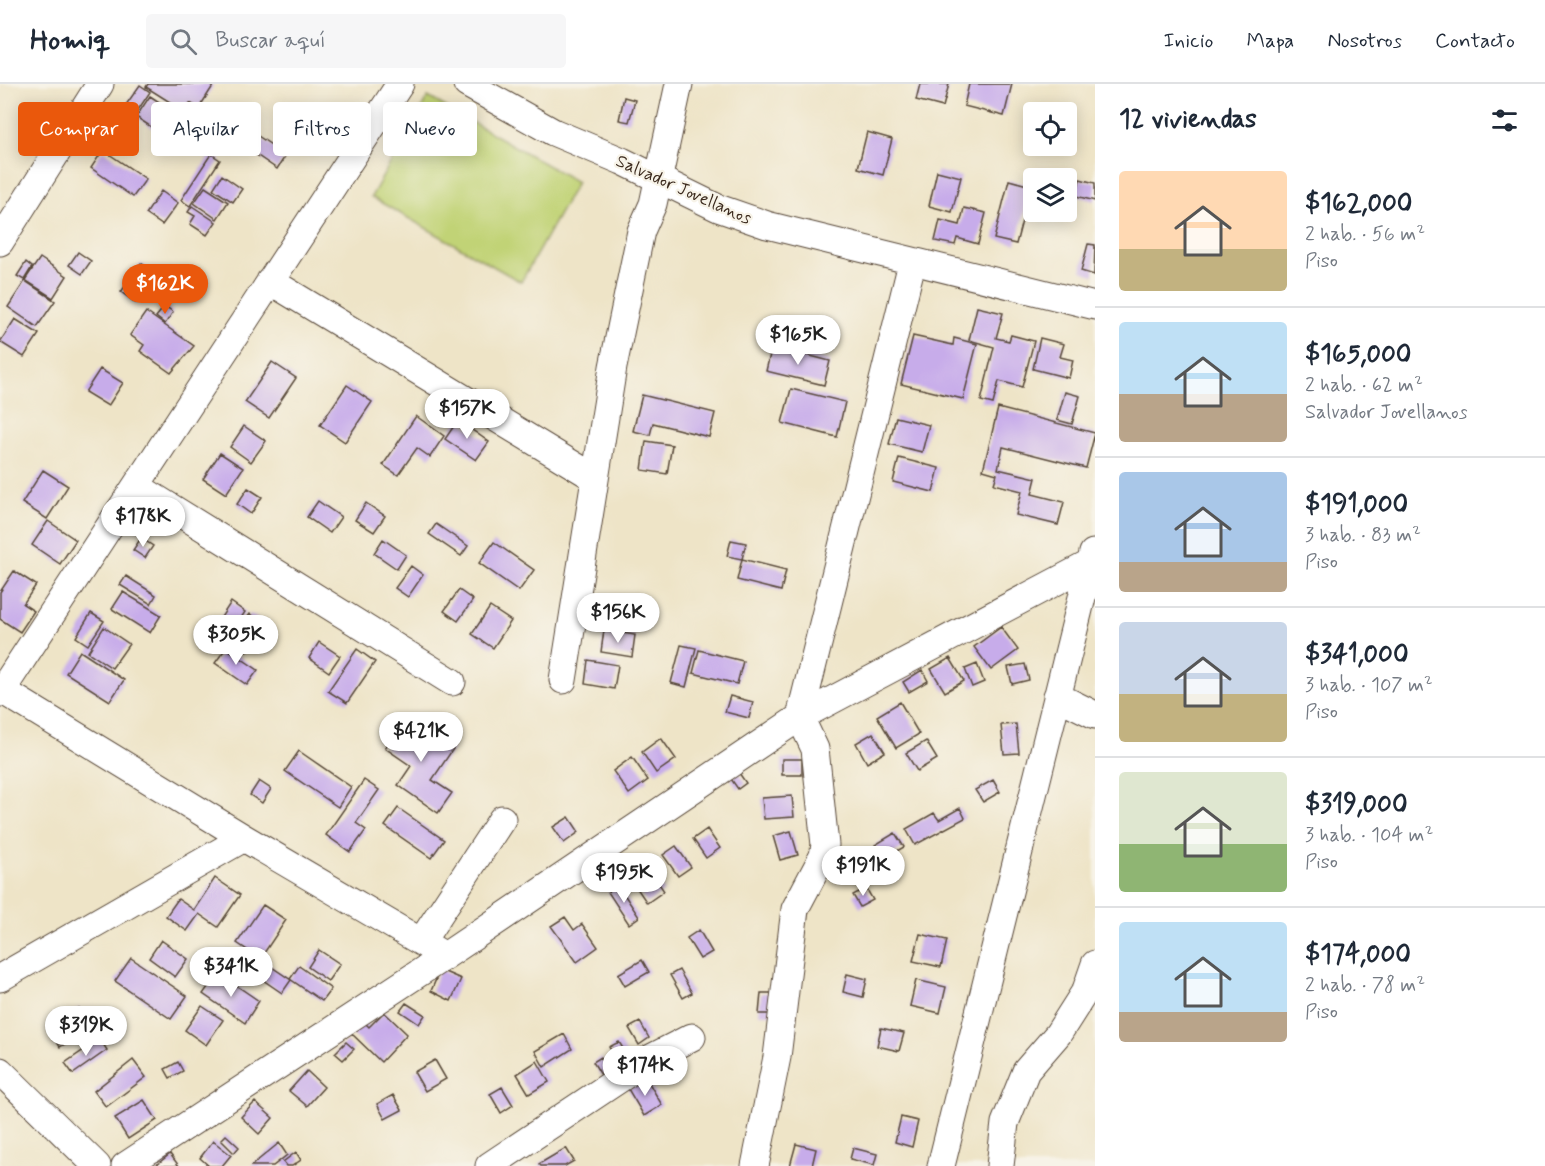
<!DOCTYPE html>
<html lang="es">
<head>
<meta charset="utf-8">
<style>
  :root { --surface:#fff; --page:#f6f6f7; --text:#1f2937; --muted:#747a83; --line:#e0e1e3; --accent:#ea580c }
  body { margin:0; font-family:Mynerve,sans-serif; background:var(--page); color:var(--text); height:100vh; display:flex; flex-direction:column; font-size:22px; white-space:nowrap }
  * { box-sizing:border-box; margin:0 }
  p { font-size:20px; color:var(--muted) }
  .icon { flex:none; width:33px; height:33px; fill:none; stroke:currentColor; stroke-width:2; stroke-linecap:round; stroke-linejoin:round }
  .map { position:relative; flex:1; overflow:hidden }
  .panel { display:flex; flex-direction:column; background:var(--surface); width:450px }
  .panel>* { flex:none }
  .banner { position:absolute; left:18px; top:18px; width:570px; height:54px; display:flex; gap:12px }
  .controls { position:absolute; left:1023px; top:18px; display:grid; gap:12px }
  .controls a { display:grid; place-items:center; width:54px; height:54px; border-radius:6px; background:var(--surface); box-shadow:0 3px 15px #0003; font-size:30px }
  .price { position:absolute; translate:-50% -51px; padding:0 14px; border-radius:21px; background:#fff; color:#222; font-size:20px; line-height:39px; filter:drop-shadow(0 2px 3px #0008) }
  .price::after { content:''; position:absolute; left:50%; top:36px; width:18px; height:14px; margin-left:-9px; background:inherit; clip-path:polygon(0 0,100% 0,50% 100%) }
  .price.selected { background:var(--accent); color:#fff }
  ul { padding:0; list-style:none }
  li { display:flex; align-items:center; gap:18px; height:150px; padding:0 24px }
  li+li { border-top:2px solid var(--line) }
  li span { display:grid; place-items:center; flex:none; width:168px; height:120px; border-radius:6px; color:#555 }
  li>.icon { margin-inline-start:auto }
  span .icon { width:72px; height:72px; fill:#fffc; stroke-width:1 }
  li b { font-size:26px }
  h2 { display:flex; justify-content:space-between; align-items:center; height:72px; padding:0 24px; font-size:26px }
  .tag { padding:0 21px; border-radius:6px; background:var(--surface); box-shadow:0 3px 15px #0003; font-size:21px; line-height:54px }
  .tag.selected { background:var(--accent); color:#fff }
  header { display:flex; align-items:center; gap:36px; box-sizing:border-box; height:84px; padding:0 30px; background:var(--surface); border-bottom:2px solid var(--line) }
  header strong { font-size:28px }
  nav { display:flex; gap:33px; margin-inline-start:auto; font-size:21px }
  .search { width:420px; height:54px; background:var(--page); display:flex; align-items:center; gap:15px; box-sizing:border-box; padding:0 21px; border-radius:6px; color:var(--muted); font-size:22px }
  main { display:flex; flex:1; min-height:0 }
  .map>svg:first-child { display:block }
</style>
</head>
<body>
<header>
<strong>Homiq</strong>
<div class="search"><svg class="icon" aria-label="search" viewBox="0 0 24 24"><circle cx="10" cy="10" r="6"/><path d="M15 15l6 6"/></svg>Buscar aquí</div>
<nav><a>Inicio</a><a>Mapa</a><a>Nosotros</a><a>Contacto</a></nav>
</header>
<main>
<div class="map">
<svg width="1095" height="1082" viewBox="0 0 1095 1082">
  <rect width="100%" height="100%" fill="#f7f3e8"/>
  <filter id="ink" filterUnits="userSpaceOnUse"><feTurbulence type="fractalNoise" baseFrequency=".0167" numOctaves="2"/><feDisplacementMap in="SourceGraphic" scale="12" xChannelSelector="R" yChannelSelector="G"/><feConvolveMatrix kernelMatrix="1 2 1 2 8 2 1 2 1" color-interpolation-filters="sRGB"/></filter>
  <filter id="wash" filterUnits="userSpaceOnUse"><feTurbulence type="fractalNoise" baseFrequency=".008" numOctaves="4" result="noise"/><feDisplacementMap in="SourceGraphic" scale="24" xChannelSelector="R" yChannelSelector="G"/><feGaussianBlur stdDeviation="1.35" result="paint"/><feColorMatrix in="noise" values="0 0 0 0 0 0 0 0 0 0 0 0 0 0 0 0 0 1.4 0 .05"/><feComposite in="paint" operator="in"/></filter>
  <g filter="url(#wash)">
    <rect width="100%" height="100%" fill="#eee4c7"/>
    <path fill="#c1d376" stroke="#7e7e4a" stroke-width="1.5" d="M428,13L577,98L521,198L371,113Z"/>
    <g id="blocks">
      <path fill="#c7acea" d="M148,0H211L213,2L199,24L190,19L184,27L146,3Z
        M920,0H949L943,23L916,16Z
        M969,0H1012L1004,32L964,22Z
        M140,1L150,8L134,32L123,25Z
        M150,12L179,31L165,52L136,33Z
        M624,13L635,16L629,38L619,36Z
        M867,48L892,55L883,91L858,84Z
        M255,50L286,71L277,85L246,64Z
        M103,66L146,95L133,113L91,84Z
        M211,70L220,76L190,122L181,116Z
        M937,87L961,93L952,128L929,122Z
        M1046,89L1066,94H1044Z
        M222,91L242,105L233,118L213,105Z
        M1080,95L1095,99V117L1076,112Z
        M1009,96L1031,102L1016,160L994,155Z
        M205,103L228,118L217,135L194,119Z
        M161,107L178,119L162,141L146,130Z
        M192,122L216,138L207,151L190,140L195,132L188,128Z
        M964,124L986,129L978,160L957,154L955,161L935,157L940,136L960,141Z
        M1088,160L1095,161L1094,191L1081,187Z
        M78,168L91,177L82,190L69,181Z
        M40,174L67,192L53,214L25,196Z
        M26,178L32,183L24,196L17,192Z
        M141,179L157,190L136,219L121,208Z
        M25,197L55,217L37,243L8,223Z
        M165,222L173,228L165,240L156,233Z
        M977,223L1003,229L996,254L1009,257L1011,251L1034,257L1022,303L999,297L993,320L981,317L994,263L969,256Z
        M146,228L194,262L171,289L140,267L144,261L130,251Z
        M15,235L39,250L24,273L0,258Z
        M913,252L953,261L954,254L977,260L963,315L901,300Z
        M1040,254L1064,260L1060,273L1073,276L1069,294L1033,285Z
        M772,262L830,277L824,301L766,287Z
        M272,278L296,294L269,334L245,318Z
        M100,285L123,299L108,322L85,308Z
        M347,301L372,318L345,358L320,341Z
        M791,305L845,318L837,353L782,339Z
        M1065,308L1080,312L1072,340L1057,336Z
        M642,311L715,329L709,353L653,339L650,351L633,347Z
        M998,324L1095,349L1086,384L1003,363L998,385L1036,394L1032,410L1064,418L1058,441L1016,431L1022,407L994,400L997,390L983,386Z
        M416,332L444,352L430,373L417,364L398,391L383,381Z
        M896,333L929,341L922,368L889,360Z
        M458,336L489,358L476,376L445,355Z
        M244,342L266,357L251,378L230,363Z
        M646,357L672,361L667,390L642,386Z
        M220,369L243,384L226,410L203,395Z
        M899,374L939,384L933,408L893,398Z
        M43,386L68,402L47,435L22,419Z
        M248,404L262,413L251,430L237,420Z
        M318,417L341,433L330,449L307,433Z
        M366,419L385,432L374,448L355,436Z
        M48,437L76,456L60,480L32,461Z
        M436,440L468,462L461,472L429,450Z
        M141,454L153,462L145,474L133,466Z
        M383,455L406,471L397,485L374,469Z
        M731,456L746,459L742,475L786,486L781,507L737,496L742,475L727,472Z
        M494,458L534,486L519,507L479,479Z
        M411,482L423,491L408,513L395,504Z
        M14,487L36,501L23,520L34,527L20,548L0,535V508Z
        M126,492L156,511L151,520L120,501Z
        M459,506L473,516L458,537L444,527Z
        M123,508L161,531L150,549L112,525Z
        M600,511L630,516L625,545L595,540Z
        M231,518L245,528L228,554L214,544Z
        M490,523L511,537L493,564L472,550Z
        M91,529L104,537L88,561L76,553Z
        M250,530L266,541L247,567L231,556Z
        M104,543L129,560L112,584L88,568Z
        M1001,543L1018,566L991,586L974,563Z
        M604,546L635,551L632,573L601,568Z
        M319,558L340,572L329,588L309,574Z
        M681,561L696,564L686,603L671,599Z
        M226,564L258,586L247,601L215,579Z
        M357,565L375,578L347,619L328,607Z
        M699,566L743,577L737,600L693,589Z
        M80,567L124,596L110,617L66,589Z
        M950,574L964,597L945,608L931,585Z
        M588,576L618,581L614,605L585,600Z
        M977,580L984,598L972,603L965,585Z
        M1025,580L1029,596L1012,600L1008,583Z
        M922,586L928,597L909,608L903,598Z
        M730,612L753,618L749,634L725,628Z
        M900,618L919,650L896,664L877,632Z
        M406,633L453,665L432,696L452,709L438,729L398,701L411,682L385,664Z
        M1016,640L1019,669L1004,670L1001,641Z
        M873,649L885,668L867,679L856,659Z
        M661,654L676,675L656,689L642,668Z
        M926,657L937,675L917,687L906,669Z
        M299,667L351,703L338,723L285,687Z
        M632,673L648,696L629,710L613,687Z
        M782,675H802V691H782Z
        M739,689L746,699L738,705L731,695Z
        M364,696L379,706L356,739L366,746L350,768L326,751Z
        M993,696L1000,708L983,718L975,706Z
        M259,697L271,705L262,719L250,711Z
        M792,712L794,733L764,735L762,714Z
        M398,724L444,756L431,774L385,742Z
        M960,724L965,734L915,761L906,745L934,729L939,736Z
        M569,733L579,748L564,759L553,743Z
        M707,745L720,764L706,774L693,755Z
        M791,747L798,771L780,776L773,752Z
        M895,749L904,763L883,775L875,761Z
        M676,762L691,783L678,792L663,771Z
        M643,776L664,807L647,819L626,788Z
        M215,794L240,811L218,843L199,830L187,847L166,832L178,815L194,826Z
        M618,801L639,833L629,840L608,808Z
        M866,804L873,816L860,823L853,811Z
        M263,821L286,836L260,875L291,896L282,909L244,883L253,870L237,859Z
        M565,833L574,846L582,840L598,863L577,878L551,842Z
        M699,846L712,868L700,875L687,854Z
        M920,850L947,856L941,883L913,877Z
        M161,856L188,875L175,893L149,874Z
        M319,866L340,880L328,897L308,883Z
        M131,874L187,912L171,935L115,897Z
        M642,876L649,888L625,902L618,890Z
        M299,882L331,905L322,917L290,895Z
        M440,886L461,895L451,917L431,907Z
        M679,886L692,909L683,914L670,891Z
        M218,889L259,917L245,939L203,910Z
        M847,890L867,895L863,913L843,908Z
        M916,896L946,903L940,929L910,922Z
        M761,909H774L773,930H759Z
        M406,919L425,931L419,940L400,927Z
        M202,922L223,936L206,961L185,946Z
        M79,924L91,944L60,963L48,942Z
        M384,928L407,950L381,978L351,949L363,937L369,943Z
        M640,938L649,954L639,961L629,944Z
        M881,944L904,949L899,967L877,962Z
        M564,950L572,965L544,983L535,967Z
        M100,955L107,966L73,990L65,979Z
        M346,958L354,965L343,976L335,969Z
        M619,958L627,971L617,977L609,963Z
        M601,973L609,987L601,991L593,978Z
        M133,976L146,993L106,1023L94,1007Z
        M435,976L446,995L425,1007L414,988Z
        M537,977L549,998L529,1010L517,990Z
        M178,978L183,987L170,994L165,985Z
        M307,987L324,1003L307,1022L289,1007Z
        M646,994L662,1021L644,1032L628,1005Z
        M502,1003L513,1021L501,1029L490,1010Z
        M393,1011L402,1026L385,1035L377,1020Z
        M144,1016L157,1036L128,1055L115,1034Z
        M255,1018L273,1034L259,1050L241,1033Z
        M901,1033L918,1037L912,1063L895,1058Z
        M226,1051L239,1063L234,1069L221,1056Z
        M213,1057L231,1071L222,1082H209L200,1074Z
        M279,1059L287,1071L273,1082H251Z
        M796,1060L816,1065L812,1082H790Z
        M566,1064L574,1077L565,1082H541L539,1080Z
        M853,1064L877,1070L874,1081L850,1075Z
        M296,1068L301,1076L292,1082H286L283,1078Z
        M170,1070L179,1082H155Z"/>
    </g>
  </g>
  <g filter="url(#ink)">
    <use href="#blocks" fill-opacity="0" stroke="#564637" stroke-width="1.5"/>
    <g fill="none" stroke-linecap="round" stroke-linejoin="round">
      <g stroke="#564637" stroke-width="29">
        <path id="minor" d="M467,0L553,48L622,77L718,124L767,141L1095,222
          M0,158L100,0
          M270,197L595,394
          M138,403L452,598
          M563,596L613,283L641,147L653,120L679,0
          M0,605L244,754L445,872
          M0,609L400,0
          M1057,612L1095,631
          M421,858L502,735
          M0,894L244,754
          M0,987L97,1082
          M125,1082L445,872L800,633L1091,479
          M489,1082L651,974L692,953
          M755,1082L777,973L795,825L823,772L825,761L815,665L800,633L912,179
          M941,1082L1093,469
          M1000,1082L1005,1039L1026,987L1058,950L1086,906L1095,880"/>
      </g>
      <use href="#minor" stroke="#fff" stroke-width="27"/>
    </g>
  </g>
  <g text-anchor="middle" stroke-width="4.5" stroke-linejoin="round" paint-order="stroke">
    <g font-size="18" fill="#3b2a1e" stroke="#f7f3e8">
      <text transform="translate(684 105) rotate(24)" y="6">Salvador Jovellanos</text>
    </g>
  </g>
</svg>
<div class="controls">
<a><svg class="icon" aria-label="locate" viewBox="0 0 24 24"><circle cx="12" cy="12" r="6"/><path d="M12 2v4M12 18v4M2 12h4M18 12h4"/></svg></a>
<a><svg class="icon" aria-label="layers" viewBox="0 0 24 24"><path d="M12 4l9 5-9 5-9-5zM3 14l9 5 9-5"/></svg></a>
</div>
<b class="price selected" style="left:165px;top:231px">$162K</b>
<b class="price" style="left:798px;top:282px">$165K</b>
<b class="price" style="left:467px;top:356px">$157K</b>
<b class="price" style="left:143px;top:464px">$178K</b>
<b class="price" style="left:618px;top:560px">$156K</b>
<b class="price" style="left:236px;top:582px">$305K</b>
<b class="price" style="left:421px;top:679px">$421K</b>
<b class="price" style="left:863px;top:813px">$191K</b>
<b class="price" style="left:624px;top:820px">$195K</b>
<b class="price" style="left:231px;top:914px">$341K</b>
<b class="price" style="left:86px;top:973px">$319K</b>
<b class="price" style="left:645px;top:1013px">$174K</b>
<div class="banner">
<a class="tag selected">Comprar</a>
<a class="tag">Alquilar</a>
<a class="tag">Filtros</a>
<a class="tag">Nuevo</a>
</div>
</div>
<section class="panel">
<h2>12 viviendas<svg class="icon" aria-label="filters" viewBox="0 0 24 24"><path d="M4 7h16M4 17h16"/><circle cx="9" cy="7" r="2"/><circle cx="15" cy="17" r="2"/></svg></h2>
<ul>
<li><span style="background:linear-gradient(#ffd9b3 65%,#c2b280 0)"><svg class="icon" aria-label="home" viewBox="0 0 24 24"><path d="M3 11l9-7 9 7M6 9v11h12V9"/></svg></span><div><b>$162,000</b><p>2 hab. · 56 m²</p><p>Piso</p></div></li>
<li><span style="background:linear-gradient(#bfe0f5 60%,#b9a48a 0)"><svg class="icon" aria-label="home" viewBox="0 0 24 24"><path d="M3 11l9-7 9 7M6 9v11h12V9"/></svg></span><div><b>$165,000</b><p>2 hab. · 62 m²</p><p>Salvador Jovellanos</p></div></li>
<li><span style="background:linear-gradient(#a9c7e8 75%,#b9a48a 0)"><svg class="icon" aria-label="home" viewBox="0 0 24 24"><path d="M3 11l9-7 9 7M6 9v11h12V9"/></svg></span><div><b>$191,000</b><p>3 hab. · 83 m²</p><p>Piso</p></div></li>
<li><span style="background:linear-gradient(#c9d6e8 60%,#c2b280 0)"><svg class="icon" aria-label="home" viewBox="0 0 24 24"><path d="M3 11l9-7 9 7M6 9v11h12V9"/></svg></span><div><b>$341,000</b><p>3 hab. · 107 m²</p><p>Piso</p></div></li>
<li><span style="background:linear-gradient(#dfe7d0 60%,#8fb573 0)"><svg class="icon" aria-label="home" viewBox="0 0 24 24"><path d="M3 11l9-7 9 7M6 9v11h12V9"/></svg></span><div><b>$319,000</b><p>3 hab. · 104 m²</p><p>Piso</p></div></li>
<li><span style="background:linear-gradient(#bfe0f5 75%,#b9a48a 0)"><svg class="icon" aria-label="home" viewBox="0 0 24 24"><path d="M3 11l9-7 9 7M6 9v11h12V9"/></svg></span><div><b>$174,000</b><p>2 hab. · 78 m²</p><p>Piso</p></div></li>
</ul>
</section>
</main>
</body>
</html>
